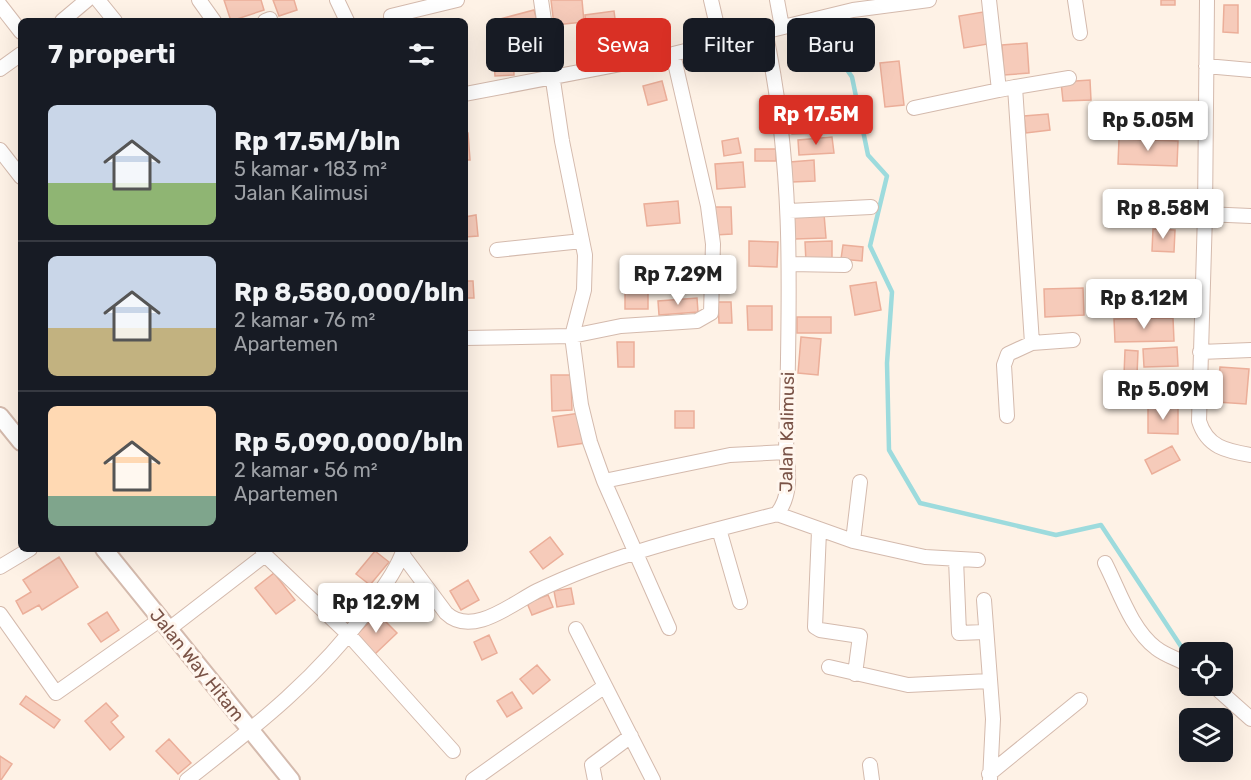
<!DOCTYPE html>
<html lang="id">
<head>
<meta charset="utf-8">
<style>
  :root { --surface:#171b24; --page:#20242c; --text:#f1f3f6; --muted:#9ea1a6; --line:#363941; --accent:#d93025 }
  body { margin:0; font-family:Rubik,sans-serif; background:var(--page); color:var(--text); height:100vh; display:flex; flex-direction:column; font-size:22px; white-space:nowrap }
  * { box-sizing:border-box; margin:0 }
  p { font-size:20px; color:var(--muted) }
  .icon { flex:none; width:33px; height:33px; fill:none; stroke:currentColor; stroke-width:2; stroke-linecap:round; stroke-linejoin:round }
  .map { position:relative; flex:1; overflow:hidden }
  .details { position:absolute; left:18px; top:18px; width:450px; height:534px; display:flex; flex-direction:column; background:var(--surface); border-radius:9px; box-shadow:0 6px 24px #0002 }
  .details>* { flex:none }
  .top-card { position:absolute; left:486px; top:18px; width:570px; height:54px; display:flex; gap:12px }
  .fabs { position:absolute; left:1179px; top:642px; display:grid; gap:12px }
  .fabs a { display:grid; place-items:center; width:54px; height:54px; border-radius:9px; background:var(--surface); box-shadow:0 6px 24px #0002; font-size:30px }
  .price { position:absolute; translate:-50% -51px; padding:0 14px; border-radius:6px; background:#fff; color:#222; font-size:20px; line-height:39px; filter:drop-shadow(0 2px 3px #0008) }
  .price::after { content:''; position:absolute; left:50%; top:36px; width:18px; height:14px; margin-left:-9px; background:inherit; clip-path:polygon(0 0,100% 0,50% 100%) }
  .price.current { background:var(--accent); color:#fff }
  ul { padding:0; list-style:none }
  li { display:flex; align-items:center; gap:18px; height:150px; padding:0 30px }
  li+li { border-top:2px solid var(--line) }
  li span { display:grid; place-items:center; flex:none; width:168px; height:120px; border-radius:9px; color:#555 }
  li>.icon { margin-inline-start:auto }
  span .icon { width:72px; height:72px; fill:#fffc; stroke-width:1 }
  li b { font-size:26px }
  h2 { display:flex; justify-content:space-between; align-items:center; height:72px; padding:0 30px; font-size:26px }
  .tag { padding:0 21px; border-radius:9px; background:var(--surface); box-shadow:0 6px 24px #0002; font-size:21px; line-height:54px }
  .tag.current { background:var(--accent); color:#fff }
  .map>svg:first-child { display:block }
</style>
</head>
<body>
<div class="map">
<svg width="1251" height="780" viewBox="0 0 1251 780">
  <rect width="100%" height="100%" fill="#fef2e6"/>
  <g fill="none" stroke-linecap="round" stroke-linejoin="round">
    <path stroke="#9ddbdd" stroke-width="4.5" d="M842,16L831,46L852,77L868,155L887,176L870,246L892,292L887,363L889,450L920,503L1056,535L1101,525L1190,660"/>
  </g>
  <path fill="#f6cbba" stroke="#ebae99" stroke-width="1.5" d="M224,0H261L264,10L231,21Z
    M273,0H294L297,10L279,16Z
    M551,0H582L584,22L554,25Z
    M1161,0H1175V5H1161Z
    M1224,5H1238V33L1223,32Z
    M534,10L539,27L505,36L500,19Z
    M614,11L617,34L588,38L585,15Z
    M983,12L988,44L964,48L959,16Z
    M1027,43L1029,73L1004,75L1002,45Z
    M543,46L545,67L521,70L518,49Z
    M513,49L514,75L495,76L493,50Z
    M899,61L904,105L885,107L880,63Z
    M1090,80L1091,100L1063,101L1061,82Z
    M662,81L667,100L648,105L643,86Z
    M1048,114L1050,130L1026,133L1024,116Z
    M820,117L821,133L792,134L791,118Z
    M465,133H468L470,160H465Z
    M832,137L834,153L799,155L798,140Z
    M738,138L741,153L724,156L722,141Z
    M1119,139L1178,141L1177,166L1118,164Z
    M755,149H776V161H755Z
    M814,160L815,181L792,182L790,162Z
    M743,162L745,187L717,189L715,164Z
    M678,201L680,223L647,226L644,204Z
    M714,207H731L732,234L715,235Z
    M824,214L826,238L795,239L794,215Z
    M476,215L478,236L465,237V217Z
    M1153,229L1175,230L1174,252L1152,251Z
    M749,241L778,242L777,267L749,266Z
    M832,241V261L806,262L805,242Z
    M843,245L863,247L862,261L841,259Z
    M625,277H648V309H625Z
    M465,281H473L474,298H465Z
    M876,282L881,310L855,315L850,286Z
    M1083,288L1084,315L1045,317L1044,289Z
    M697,298L698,312L659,315L658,301Z
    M718,302H731L732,323H719Z
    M747,306H772V330H748Z
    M797,317H831V333H797Z
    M1173,318L1174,341L1115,342L1114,319Z
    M801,337L821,339L818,375L798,373Z
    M617,342H634V367H618Z
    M1177,347L1178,366L1144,367L1143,349Z
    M1125,350L1138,351L1137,375H1124Z
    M1220,367L1249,369L1246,404L1217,402Z
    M551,375H571L572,410L552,411Z
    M1138,383H1171V402H1138Z
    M1148,408H1178V434L1148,433Z
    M675,411H694V428H675Z
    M580,413L585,443L558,447L553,417Z
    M1172,446L1180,460L1152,474L1145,460Z
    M550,537L563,554L543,569L530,552Z
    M375,551L389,562L370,585L356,574Z
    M59,557L78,587L42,610L39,605L23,614L16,601L31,592L23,580Z
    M274,573L295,600L276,614L255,588Z
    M468,580L479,600L461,610L450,591Z
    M571,588L574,604L557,607L554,591Z
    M548,595L553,607L532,615L527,603Z
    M107,612L119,630L101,642L88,624Z
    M378,614L397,633L375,654L356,635Z
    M489,635L497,653L482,660L474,642Z
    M537,665L550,680L533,694L520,679Z
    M512,692L522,708L507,717L497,701Z
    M26,696L60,720L54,728L20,704Z
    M106,703L118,716L111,722L124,737L110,750L85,721Z
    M169,739L191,763L178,774L156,751Z
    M0,756L12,764L1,780L0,779Z"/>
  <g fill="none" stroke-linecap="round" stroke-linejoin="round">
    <g stroke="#d4baad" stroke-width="16">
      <path id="minor" d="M98,0L115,21
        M199,0L214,21
        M337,0L347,21
        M541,0L562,141L585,255L584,290L572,336L581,405L590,442L604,481L669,628
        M711,0L721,43
        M777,0L782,27
        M989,0L999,90L1015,87L1032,343
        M1075,0L1080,33
        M1207,0L1205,214L1199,421C1207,447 1226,451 1251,455
        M0,5L21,32
        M391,16L457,0
        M62,21L87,0
        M265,21L270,19
        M1206,66L1251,70
        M0,69L21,54
        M1015,87L1069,78
        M465,94L673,54L853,10L929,0
        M914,108L999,90
        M0,150L21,177
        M789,211L871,207
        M1205,214L1251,216
        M497,250L582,241
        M790,264L845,265
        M465,338L572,336L621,326L697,321L711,313L713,244L708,206L673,54
        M1200,352L1251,350
        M1007,416L1004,365L1008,354L1032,343L1073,340
        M604,481L730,455L786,452
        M777,514L853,541L925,557L978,560
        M719,529L740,602
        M819,531L815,627L820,630L860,636L855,674
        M853,541L860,482
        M262,549L265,555L349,635L453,751
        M402,554L446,613C472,638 513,603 537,591C613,554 696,535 777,514C791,496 789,474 786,452C789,308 796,173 765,31
        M956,559L959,633L985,632
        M1105,563C1119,590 1131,629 1156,648C1166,656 1179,659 1190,666
        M0,567L30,549
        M984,600L993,719L990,780
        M0,614L56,693L161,619
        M169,629L265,555
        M576,629L605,686
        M829,667L908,685L989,681
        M1214,686L1251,719
        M870,765L872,780
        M989,774L1080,700
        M187,780C256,726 317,679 369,608C382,589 397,570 404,549
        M473,780L605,686L653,780
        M595,780L592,765L631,736"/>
    </g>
    <g stroke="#d4baad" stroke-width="20">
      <path id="tertiary" d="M0,416L21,442
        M104,549L291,780"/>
    </g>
    <use href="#minor" stroke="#fff" stroke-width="14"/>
    <use href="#tertiary" stroke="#fff" stroke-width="16"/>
  </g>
  <g text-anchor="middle" stroke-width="6" stroke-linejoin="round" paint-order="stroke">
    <g font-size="18" fill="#7a5347" stroke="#fff6ee">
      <text transform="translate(787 432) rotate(-89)" y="6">Jalan Kalimusi</text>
      <text transform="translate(197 665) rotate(51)" y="6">Jalan Way Hitam</text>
    </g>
  </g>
</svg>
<div class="fabs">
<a><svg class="icon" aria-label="locate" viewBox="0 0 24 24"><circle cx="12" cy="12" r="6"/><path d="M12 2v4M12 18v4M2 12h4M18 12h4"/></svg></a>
<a><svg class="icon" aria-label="layers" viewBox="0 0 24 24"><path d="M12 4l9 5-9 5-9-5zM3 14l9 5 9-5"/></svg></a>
</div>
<b class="price current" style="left:816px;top:146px">Rp 17.5M</b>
<b class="price" style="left:1148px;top:152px">Rp 5.05M</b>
<b class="price" style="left:1163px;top:240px">Rp 8.58M</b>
<b class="price" style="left:678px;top:306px">Rp 7.29M</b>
<b class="price" style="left:1144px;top:330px">Rp 8.12M</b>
<b class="price" style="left:1163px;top:421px">Rp 5.09M</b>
<b class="price" style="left:376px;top:634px">Rp 12.9M</b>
<div class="top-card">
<a class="tag">Beli</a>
<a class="tag current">Sewa</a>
<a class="tag">Filter</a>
<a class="tag">Baru</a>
</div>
<section class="details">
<h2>7 properti<svg class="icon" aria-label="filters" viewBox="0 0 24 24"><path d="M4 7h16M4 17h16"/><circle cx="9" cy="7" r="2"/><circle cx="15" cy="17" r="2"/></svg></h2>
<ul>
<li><span style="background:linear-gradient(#c9d6e8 65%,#8fb573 0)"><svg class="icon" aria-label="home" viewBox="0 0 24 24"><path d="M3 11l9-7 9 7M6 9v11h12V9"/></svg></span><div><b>Rp 17.5M/bln</b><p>5 kamar · 183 m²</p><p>Jalan Kalimusi</p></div></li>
<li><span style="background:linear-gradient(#c9d6e8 60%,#c2b280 0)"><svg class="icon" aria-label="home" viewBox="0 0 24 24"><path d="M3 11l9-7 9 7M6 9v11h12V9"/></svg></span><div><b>Rp 8,580,000/bln</b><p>2 kamar · 76 m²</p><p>Apartemen</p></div></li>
<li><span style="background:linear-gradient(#ffd9b3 75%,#7fa58c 0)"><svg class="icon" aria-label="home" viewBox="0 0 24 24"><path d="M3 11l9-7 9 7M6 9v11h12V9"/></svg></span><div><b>Rp 5,090,000/bln</b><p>2 kamar · 56 m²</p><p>Apartemen</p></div></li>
</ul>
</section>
</div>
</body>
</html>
